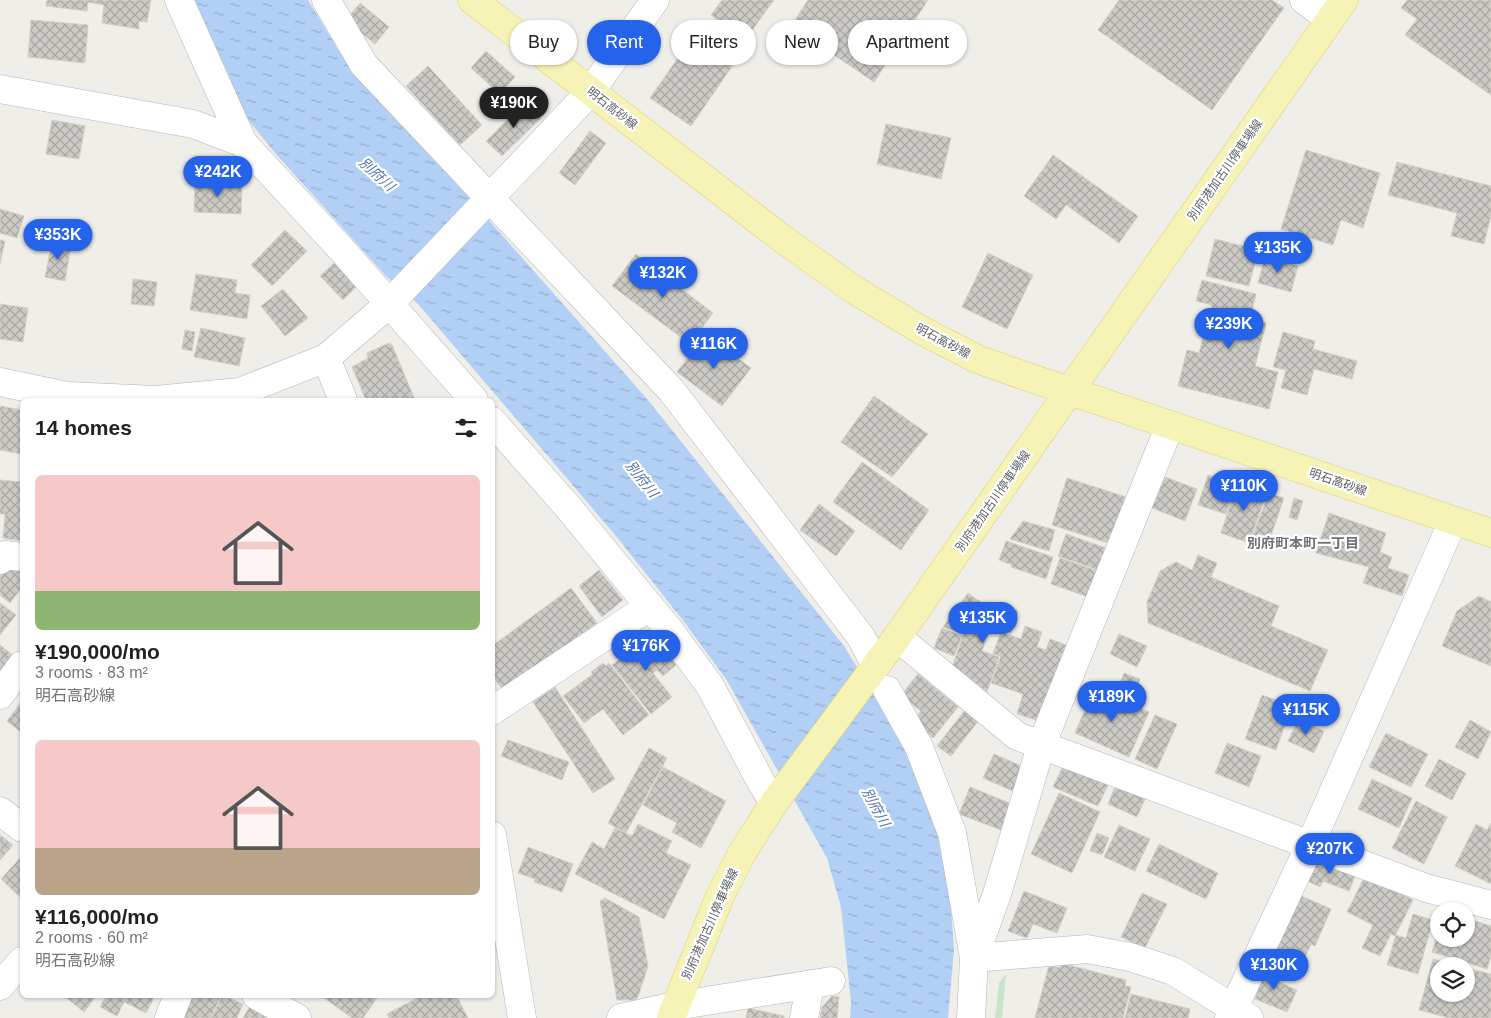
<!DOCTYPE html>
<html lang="en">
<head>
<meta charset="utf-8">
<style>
  :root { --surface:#fff; --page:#f6f6f6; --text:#222; --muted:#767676; --accent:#2563eb }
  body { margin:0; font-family:Helvetica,"Noto Sans JP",sans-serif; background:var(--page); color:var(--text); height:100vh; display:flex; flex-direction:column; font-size:19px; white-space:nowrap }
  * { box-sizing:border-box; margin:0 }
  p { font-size:16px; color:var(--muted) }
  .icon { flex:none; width:28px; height:28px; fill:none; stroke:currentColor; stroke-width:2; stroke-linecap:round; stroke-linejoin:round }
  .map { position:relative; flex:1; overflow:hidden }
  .panel { position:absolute; left:20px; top:398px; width:475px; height:600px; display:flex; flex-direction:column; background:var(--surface); border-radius:8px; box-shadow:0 1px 4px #0004 }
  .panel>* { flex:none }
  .guide { position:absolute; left:510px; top:20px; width:475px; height:45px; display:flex; gap:10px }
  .buttons { position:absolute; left:1430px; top:902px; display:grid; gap:10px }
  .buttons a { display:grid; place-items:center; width:45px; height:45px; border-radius:50%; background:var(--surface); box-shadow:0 1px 4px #0004; font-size:25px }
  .price { position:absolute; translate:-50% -42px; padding:0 11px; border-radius:18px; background:var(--accent); color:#fff; font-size:16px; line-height:32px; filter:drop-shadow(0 1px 2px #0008) }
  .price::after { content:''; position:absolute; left:50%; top:30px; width:15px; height:11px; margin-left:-8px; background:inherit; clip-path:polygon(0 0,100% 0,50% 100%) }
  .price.current { background:#222; color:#fff }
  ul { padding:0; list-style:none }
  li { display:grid; align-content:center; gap:10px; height:265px; padding:0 15px }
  li span { display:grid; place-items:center; height:155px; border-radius:8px; color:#555 }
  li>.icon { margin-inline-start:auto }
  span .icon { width:90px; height:90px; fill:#fffc; stroke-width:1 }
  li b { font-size:21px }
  h2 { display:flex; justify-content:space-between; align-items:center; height:60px; padding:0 15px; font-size:21px }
  .pill { padding:0 18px; border-radius:22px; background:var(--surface); box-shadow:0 1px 4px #0004; font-size:18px; line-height:45px }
  .pill.current { background:var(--accent); color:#fff }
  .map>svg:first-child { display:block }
</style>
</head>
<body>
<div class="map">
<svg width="1491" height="1018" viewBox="0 0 1491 1018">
  <defs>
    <pattern id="water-ripples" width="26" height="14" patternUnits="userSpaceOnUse" patternTransform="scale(1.25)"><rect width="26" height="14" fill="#b2d0f5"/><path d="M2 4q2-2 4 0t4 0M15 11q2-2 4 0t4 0" fill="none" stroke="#94acca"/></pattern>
    <pattern id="building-cross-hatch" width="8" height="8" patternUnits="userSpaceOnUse" patternTransform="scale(1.25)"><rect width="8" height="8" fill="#cbcac4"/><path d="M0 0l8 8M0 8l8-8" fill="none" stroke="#a8a7a3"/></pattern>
  </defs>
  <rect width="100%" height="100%" fill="#efeee8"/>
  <path fill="#c8e4cb" d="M1006,974L1002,1018H995L999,983Z"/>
  <path fill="url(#water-ripples)" d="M192,0H308L339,51L648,400L844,646L901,740L947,855L954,949L948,1018H850L851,1002L841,907L827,858L726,679L682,619L616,536L419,305L386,276L275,153L245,116Z"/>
  <path fill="url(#building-cross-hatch)" stroke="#d3d1c7" d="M47,0H151L147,22L139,21V29L102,23L104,5L88,2L87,11L46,6Z
    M722,0H774L745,40L711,15Z
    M808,0H928L874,82L791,26Z
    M1119,0H1272L1284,8L1212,110L1098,30Z
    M1407,0H1491V95L1405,35L1417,19L1401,8Z
    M360,3L389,27L375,44L346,20Z
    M31,20L88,25L85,63L28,57Z
    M698,29L739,56L691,126L650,98Z
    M486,51L515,77L500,94L471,68Z
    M428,66L482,125L460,145L406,86Z
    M525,102L541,118L502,156L486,141Z
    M52,120L85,126L79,159L46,154Z
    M886,124L951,138L941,179L877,164Z
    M590,131L606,143L575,185L559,173Z
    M1306,150L1380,173L1363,228L1341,220L1333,245L1281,229Z
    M1053,155L1138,216L1119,243L1066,205L1056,219L1024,196Z
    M1397,162L1491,186V215L1484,244L1451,236L1457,213L1388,195Z
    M195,182L242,184L241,214L194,212Z
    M0,209L24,216L17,238L0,233Z
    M285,230L307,251L272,286L251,265Z
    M1215,239L1258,250L1249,286L1206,276Z
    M0,240L5,241L0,264Z
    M52,241L71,245L65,281L45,277Z
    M988,253L1033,275L1007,329L962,307Z
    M636,254L713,313L690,344L612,286Z
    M1265,257L1298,266L1291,292L1258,283Z
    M334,263L356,287L343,300L320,276Z
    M196,274L237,280L235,293L250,295L247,319L190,310Z
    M133,279L157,282L154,306L131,304Z
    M1202,280L1256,294L1250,318L1266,323L1255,366L1278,372L1269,409L1178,386L1187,350L1199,353L1212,305L1196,301Z
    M283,289L308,318L285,336L261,306Z
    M0,304L28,308L23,342L0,339Z
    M201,328L245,338L239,366L194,357Z
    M185,330L195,332L192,351L182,349Z
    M1283,332L1315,341L1313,349L1357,361L1352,379L1314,369L1307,395L1281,388L1286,370L1273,367Z
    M705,334L751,368L722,406L677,372Z
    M389,343L392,345L415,400H366L352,367L368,358L367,353Z
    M874,396L928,434L892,477L841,442Z
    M0,406L22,410L21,454L0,450Z
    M862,462L929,510L901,550L833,502Z
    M1208,475L1236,485L1226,514L1198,505Z
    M1165,477L1197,489L1185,521L1152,508Z
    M1067,478L1126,497L1111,544L1052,525Z
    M0,480L22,482V541L3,538L5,514H0Z
    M1238,482L1267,492L1249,543L1221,533Z
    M1269,493L1284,498L1266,550L1249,545Z
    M1294,498L1303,501L1297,520L1289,517Z
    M819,504L855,531L836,556L800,530Z
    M1329,513L1386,533L1380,552L1392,557L1388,568L1409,575L1402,596L1363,583L1369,567L1316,553Z
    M1023,521L1055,530L1049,551L1010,539Z
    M1066,534L1112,550L1104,572L1058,556Z
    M1006,541L1053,557L1046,579L1011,567L1012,565L999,560Z
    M1198,555L1217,563L1211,577L1279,606L1271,626L1328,650L1310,691L1148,623L1147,602L1160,571L1176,562L1192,570Z
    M1060,558L1103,573L1094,599L1051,584Z
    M9,565L22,566V587L10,603L0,595V576Z
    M599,570L623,600L602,617L579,586Z
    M571,588L597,623L504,691L492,676V646Z
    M968,593L983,604L962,633L943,627Z
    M1479,596L1491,602V666L1442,646L1457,611Z
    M987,602L1018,611L1011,633L990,628L982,651L999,657L987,692L953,665L963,635Z
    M0,603L16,615L0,635Z
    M1025,626L1042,632L1037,647L1046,650L1050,639L1066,645L1039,721L1017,714L1023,694L991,683L1001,656L993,654L1001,632L1021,639Z
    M942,628L962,636L954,656L934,648Z
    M651,634L676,665L663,676L657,670L653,673L672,697L651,714L612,665Z
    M1119,634L1147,646L1137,667L1110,654Z
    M0,645L15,657L0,674Z
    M603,663L606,666L609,663L649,715L623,735L603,709L584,723L563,696L593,674L591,672Z
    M1124,673L1140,679L1132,701L1116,695Z
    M918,674L958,707L933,738L913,721L921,711L901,695Z
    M555,687L615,779L593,793L533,702Z
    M1094,689L1149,712L1129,757L1075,733Z
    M1262,695L1292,706L1276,750L1245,739Z
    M22,701V733L7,721Z
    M965,710L979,720L951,756L937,746Z
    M1155,715L1177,724L1157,769L1135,759Z
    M1298,720L1324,731L1314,753L1288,741Z
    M1470,720L1491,732L1478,759L1455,747Z
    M1386,733L1428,754L1411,787L1369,767Z
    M508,740L569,762L562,780L501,756Z
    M1227,743L1261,756L1249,787L1215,773Z
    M649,748L667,758L626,833L608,823Z
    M994,754L1026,768L1015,792L983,778Z
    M1439,759L1466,773L1452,800L1425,786Z
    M1063,766L1108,785L1098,806L1053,787Z
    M663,767L726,801L701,848L672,832L677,823L643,805Z
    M1372,779L1412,798L1399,828L1358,809Z
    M1116,784L1146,797L1137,817L1108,804Z
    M970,787L1012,804L1001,830L959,814Z
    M1059,793L1100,812L1072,873L1031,854Z
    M1416,801L1447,817L1424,864L1392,848Z
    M1491,823V884L1455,866L1476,824L1487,830Z
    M638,824L672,841L666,853L691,865L664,919L575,874L592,842L604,849L615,828L632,836Z
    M1119,825L1150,839L1135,871L1104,857Z
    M1097,833L1109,838L1102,855L1090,851Z
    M0,835L13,845L0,860Z
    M1159,844L1218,873L1206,899L1146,871Z
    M528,847L573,864L562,892L534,882L535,879L518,873Z
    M22,856V899L1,879Z
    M1322,859L1356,874L1349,891L1323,881L1320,887L1305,880L1312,862Z
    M1365,876L1413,900L1395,936L1391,934L1380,956L1362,948L1373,925L1347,912Z
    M1024,891L1067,908L1057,933L1033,924L1027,938L1008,931Z
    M1142,893L1167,904L1145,948L1121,937Z
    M1297,894L1331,909L1315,946L1311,944L1296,977L1265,963Z
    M605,898L639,917L648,966L638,997L635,1000H617L600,901Z
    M1413,914L1433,920L1418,974L1387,965L1396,935L1406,938Z
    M1466,918L1491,926V956L1487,969L1432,952L1439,930V939H1466Z
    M1433,959L1461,966H1439V994H1466V968L1491,974V1018H1449L1419,1010Z
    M1061,963L1126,980L1125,986L1131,987L1123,1018H1035L1049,965L1060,968Z
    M1266,965L1275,969L1272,979L1297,990L1287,1012L1255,999L1258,990L1254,988Z
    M1131,994L1190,1009L1188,1018H1125Z
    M63,995H97L84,1012Z
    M106,995H153L155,996L146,1013L124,1002L117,1016L100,1007Z
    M188,995H221L211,1018H178Z
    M222,995L243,1004L237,1018H212Z
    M320,995H379L363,1018H352Z
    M423,995H456L468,1018H389L387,1014Z
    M832,996L839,997L837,1018H820L822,1007Z
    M251,1004L277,1018H243Z
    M748,1008L784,1016V1018H746Z"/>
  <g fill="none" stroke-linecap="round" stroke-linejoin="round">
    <g stroke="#b5b6ba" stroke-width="29">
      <path id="minor" d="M179,0L243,143
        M326,0L364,65L671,390L861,637L876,666
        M1304,0L1330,19
        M0,89L193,124L243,143L343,251L474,400
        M326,358L343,400
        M0,382L67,396L155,400L240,392L326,358L390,303L591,91L655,0
        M492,421L568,507L670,631L710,686L761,782L774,803
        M0,560L5,555L22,557
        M897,637L1017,736L1426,888L1491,905
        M887,690L919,747L952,833L974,958L971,1018
        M0,695L22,665
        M492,711L650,606
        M0,811L22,828
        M492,835L522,1018
        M974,958L997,894L1041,746L1170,425
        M974,958L1087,949L1130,957L1173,971L1249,1018
        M0,986L22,961
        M256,995L297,1018
        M169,1018L178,995
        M621,1018L675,1006L831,981
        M804,1018L810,986
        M1229,1018L1310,845L1453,521"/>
    </g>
    <g stroke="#e2cf6e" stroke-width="29">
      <path id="major" d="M472,0L784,240L856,291L921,330L977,359L1025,376L1491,533
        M671,1018L720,896L742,853L774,803L897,637L1344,0"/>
    </g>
    <use href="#minor" stroke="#fff" stroke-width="28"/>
    <use href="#major" stroke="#f6f3b6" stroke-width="28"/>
  </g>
  <g text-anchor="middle" stroke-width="4.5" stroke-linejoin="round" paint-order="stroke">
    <g font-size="12" fill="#5f6166" stroke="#fff">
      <text transform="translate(612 108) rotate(38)" y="4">明石高砂線</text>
      <text transform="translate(1225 170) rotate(-55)" y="4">別府港加古川停車場線</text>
      <text transform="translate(943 341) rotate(28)" y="4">明石高砂線</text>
      <text transform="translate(1338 482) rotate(19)" y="4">明石高砂線</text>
      <text transform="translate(993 501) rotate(-55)" y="4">別府港加古川停車場線</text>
      <text transform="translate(710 924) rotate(-66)" y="4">別府港加古川停車場線</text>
    </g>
    <g font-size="14" font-style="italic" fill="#5375af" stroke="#fff">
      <text transform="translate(377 174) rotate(42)" y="5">別府川</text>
      <text transform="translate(642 479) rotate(51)" y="5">別府川</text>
      <text transform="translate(876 807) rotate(61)" y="5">別府川</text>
    </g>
    <g font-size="14" font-weight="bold" fill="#707378" stroke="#fff">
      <text x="1303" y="548">別府町本町一丁目</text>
    </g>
  </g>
</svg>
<div class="buttons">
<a><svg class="icon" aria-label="locate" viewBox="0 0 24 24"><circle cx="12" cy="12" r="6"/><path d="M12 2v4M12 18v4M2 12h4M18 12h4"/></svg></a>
<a><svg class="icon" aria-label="layers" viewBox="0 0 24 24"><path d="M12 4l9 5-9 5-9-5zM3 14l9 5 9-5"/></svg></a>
</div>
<b class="price current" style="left:514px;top:129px">¥190K</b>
<b class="price" style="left:218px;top:198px">¥242K</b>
<b class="price" style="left:58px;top:261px">¥353K</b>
<b class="price" style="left:1278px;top:274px">¥135K</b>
<b class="price" style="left:663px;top:299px">¥132K</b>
<b class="price" style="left:1229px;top:350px">¥239K</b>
<b class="price" style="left:714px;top:370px">¥116K</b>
<b class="price" style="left:1244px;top:512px">¥110K</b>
<b class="price" style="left:983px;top:644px">¥135K</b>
<b class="price" style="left:646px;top:672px">¥176K</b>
<b class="price" style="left:1112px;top:723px">¥189K</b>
<b class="price" style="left:1306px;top:736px">¥115K</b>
<b class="price" style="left:1330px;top:875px">¥207K</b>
<b class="price" style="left:1274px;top:991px">¥130K</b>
<div class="guide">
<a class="pill">Buy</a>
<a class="pill current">Rent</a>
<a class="pill">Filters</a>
<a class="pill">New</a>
<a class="pill">Apartment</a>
</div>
<section class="panel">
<h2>14 homes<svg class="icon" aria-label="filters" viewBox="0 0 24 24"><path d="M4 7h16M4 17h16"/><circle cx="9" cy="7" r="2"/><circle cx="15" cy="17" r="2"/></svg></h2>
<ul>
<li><span style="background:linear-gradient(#f6c9c9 75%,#8fb573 0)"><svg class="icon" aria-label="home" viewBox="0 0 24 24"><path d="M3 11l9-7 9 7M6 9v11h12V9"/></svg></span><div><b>¥190,000/mo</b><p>3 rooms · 83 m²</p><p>明石高砂線</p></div></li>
<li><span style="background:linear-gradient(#f6c9c9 70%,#b9a48a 0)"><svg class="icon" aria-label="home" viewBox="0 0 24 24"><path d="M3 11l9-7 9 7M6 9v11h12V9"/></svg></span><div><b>¥116,000/mo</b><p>2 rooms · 60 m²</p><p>明石高砂線</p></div></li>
</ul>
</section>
</div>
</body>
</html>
